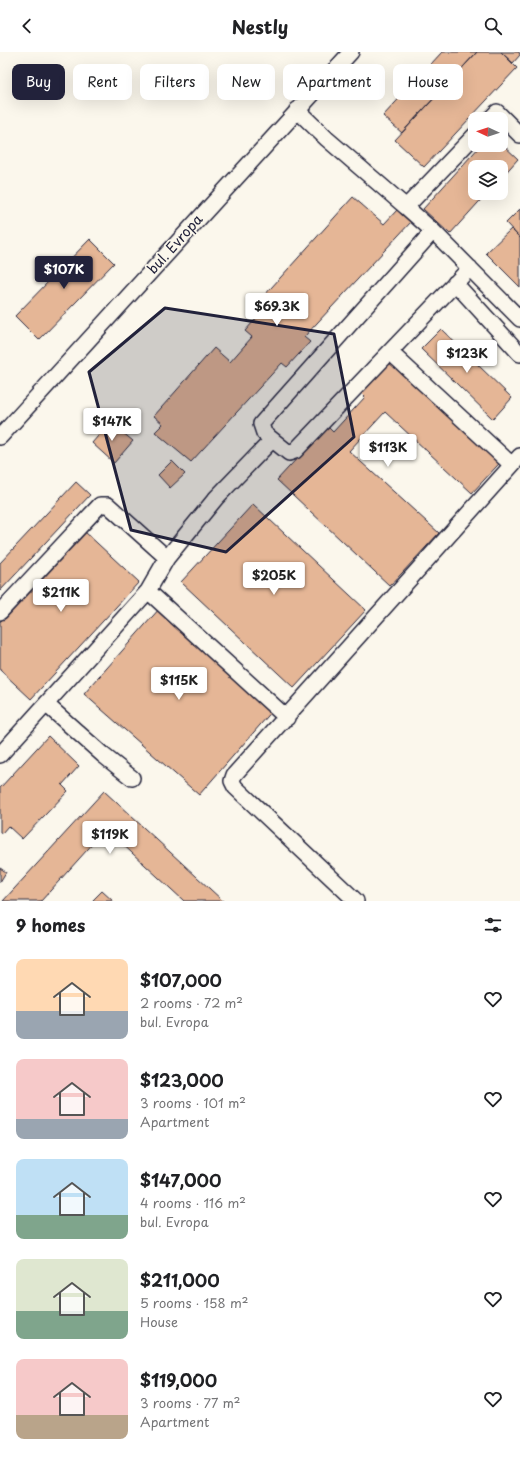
<!DOCTYPE html>
<html lang="en">
<head>
<meta charset="utf-8">
<style>
  :root { --surface:#fff; --page:#f6f6f6; --text:#202124; --muted:#757577; --accent:#22223b }
  body { margin:0; font-family:"Playpen Sans",sans-serif; background:var(--page); color:var(--text); height:100vh; display:flex; flex-direction:column; font-size:15px; white-space:nowrap }
  * { box-sizing:border-box; margin:0 }
  p { font-size:13px; color:var(--muted) }
  .icon { flex:none; width:22px; height:22px; fill:none; stroke:currentColor; stroke-width:2; stroke-linecap:round; stroke-linejoin:round }
  .map { position:relative; height:849px; overflow:hidden }
  .side { display:flex; flex-direction:column; background:var(--surface); flex:1 }
  .side>* { flex:none }
  .top-card { position:absolute; left:12px; top:12px; width:496px; height:36px; display:flex; gap:8px }
  .needle { width:26px; rotate:273deg }
  .fabs { position:absolute; left:468px; top:60px; display:grid; gap:8px }
  .fabs a { display:grid; place-items:center; width:40px; height:40px; border-radius:8px; background:var(--surface); box-shadow:0 4px 16px #0002; font-size:20px }
  .price { position:absolute; translate:-50% -34px; padding:0 9px; border-radius:4px; background:#fff; color:#222; font-size:13px; line-height:26px; filter:drop-shadow(0 1px 2px #0008) }
  .price::after { content:''; position:absolute; left:50%; top:24px; width:12px; height:9px; margin-left:-6px; background:inherit; clip-path:polygon(0 0,100% 0,50% 100%) }
  .price.on { background:var(--accent); color:#fff }
  ul { padding:0; list-style:none }
  li { display:flex; align-items:center; gap:12px; height:100px; padding:0 16px }
  li span { display:grid; place-items:center; flex:none; width:112px; height:80px; border-radius:8px; color:#555 }
  li>.icon { margin-inline-start:auto }
  span .icon { width:48px; height:48px; fill:#fffc; stroke-width:1 }
  li b { font-size:17px }
  h2 { display:flex; justify-content:space-between; align-items:center; height:48px; padding:0 16px; font-size:17px }
  .pill { padding:0 14px; border-radius:8px; background:var(--surface); box-shadow:0 4px 16px #0002; font-size:14px; line-height:36px }
  .pill.on { background:var(--accent); color:#fff }
  header { display:flex; justify-content:space-between; align-items:center; height:52px; padding:0 16px; background:var(--surface); font-size:18px; font-weight:700 }
  .map>svg:first-child { display:block }
</style>
</head>
<body>
<header><svg class="icon" aria-label="back" viewBox="0 0 24 24"><path d="M15 5l-7 7 7 7"/></svg>Nestly<svg class="icon" aria-label="search" viewBox="0 0 24 24"><circle cx="10" cy="10" r="6"/><path d="M15 15l6 6"/></svg></header>
<div class="map">
<svg width="520" height="849" viewBox="0 0 520 849">
  <rect width="100%" height="100%" fill="#fbf7ec"/>
  <filter id="ink" filterUnits="userSpaceOnUse"><feTurbulence type="fractalNoise" baseFrequency=".025" numOctaves="2"/><feDisplacementMap in="SourceGraphic" scale="8" xChannelSelector="R" yChannelSelector="G"/><feConvolveMatrix kernelMatrix="1 2 1 2 8 2 1 2 1" color-interpolation-filters="sRGB"/></filter>
  <g filter="url(#ink)">
    <path fill="#e5b696" stroke="#22223b" d="M442,0H477L402,81L383,64Z
      M477,0H501L517,16L424,115L395,88Z
      M501,0H519L520,3L513,11Z
      M501,91L518,107L501,126V115H475V141H487L450,182L423,157L481,93H501Z
      M353,145L384,172L397,158L411,170L304,285L310,290L287,315L282,311L191,410L155,380L163,372L154,364L214,296L230,310L252,285L245,279L269,252L262,246Z
      M520,157V186L506,171Z
      M511,177L520,186V235L486,201Z
      M90,187L114,211L39,288L15,264Z
      M441,277L512,346L493,367L421,297Z
      M398,299L508,402L472,441L385,360L349,399L439,481L390,534L277,428L327,374L333,380L365,345L360,340Z
      M110,370L133,389L114,411L92,391Z
      M172,409L185,422L170,436L158,423Z
      M76,430L90,443L0,539V511Z
      M253,452L366,558L294,636L181,530Z
      M84,479L139,530L31,647L0,618V570Z
      M160,556L274,657L199,743L84,642Z
      M48,684L79,714L62,733L68,739L22,787L8,774L2,781L0,780V736Z
      M104,739L223,849H184L106,777L41,849H3Z
      M0,816L6,820L0,830Z
      M102,839L113,849H92Z"/>
    <g fill="none" stroke-linecap="round" stroke-linejoin="round">
      <g stroke="#22223b" stroke-width="18">
        <path id="minor" d="M297,58L327,87L406,155
          M490,67L497,60L520,83
          M475,83L406,155L433,179L520,267
          M433,179L261,372L264,381L289,401L295,399L470,216
          M455,231L520,302
          M390,300L512,413
          M0,385L351,0
          M148,539L287,666
          M0,560L100,453H108L167,506
          M46,652L103,703L132,726
          M0,703L148,539L167,506L216,446L272,388
          M356,849L235,735L232,729L234,723L520,404"/>
      </g>
      <use href="#minor" stroke="#fbf7ec" stroke-width="15"/>
    </g>
  </g>
  <path fill="#22223b" fill-opacity="0.2" stroke="#22223b" stroke-width="3" stroke-linejoin="round" d="M165,256L334,282L354,385L226,500L131,478L89,320Z"/>
  <g text-anchor="middle" stroke-width="3.5" stroke-linejoin="round" paint-order="stroke">
    <g font-size="14" fill="#22223b" stroke="#fbf7ec">
      <text transform="translate(175 192) rotate(-48)" y="5">bul. Evropa</text>
    </g>
  </g>
</svg>
<div class="fabs">
<a><svg class="needle" viewBox="-14 -14 28 28"><path d="M0-13l5 13h-10z" fill="#e53935"/><path d="M0 13l5-13h-10z" fill="#757577"/></svg></a>
<a><svg class="icon" aria-label="layers" viewBox="0 0 24 24"><path d="M12 4l9 5-9 5-9-5zM3 14l9 5 9-5"/></svg></a>
</div>
<b class="price on" style="left:64px;top:238px">$107K</b>
<b class="price" style="left:277px;top:275px">$69.3K</b>
<b class="price" style="left:467px;top:322px">$123K</b>
<b class="price" style="left:112px;top:390px">$147K</b>
<b class="price" style="left:388px;top:416px">$113K</b>
<b class="price" style="left:274px;top:544px">$205K</b>
<b class="price" style="left:61px;top:561px">$211K</b>
<b class="price" style="left:179px;top:649px">$115K</b>
<b class="price" style="left:110px;top:803px">$119K</b>
<div class="top-card">
<a class="pill on">Buy</a>
<a class="pill">Rent</a>
<a class="pill">Filters</a>
<a class="pill">New</a>
<a class="pill">Apartment</a>
<a class="pill">House</a>
</div>
</div>
<section class="side">
<h2>9 homes<svg class="icon" aria-label="filters" viewBox="0 0 24 24"><path d="M4 7h16M4 17h16"/><circle cx="9" cy="7" r="2"/><circle cx="15" cy="17" r="2"/></svg></h2>
<ul>
<li><span style="background:linear-gradient(#ffd9b3 65%,#9aa5b1 0)"><svg class="icon" aria-label="home" viewBox="0 0 24 24"><path d="M3 11l9-7 9 7M6 9v11h12V9"/></svg></span><div><b>$107,000</b><p>2 rooms · 72 m²</p><p>bul. Evropa</p></div><svg class="icon" aria-label="heart" viewBox="0 0 24 24"><path d="M12 20l-8-8c-3-5 5-10 8-4 3-6 11-1 8 4z"/></svg></li>
<li><span style="background:linear-gradient(#f6c9c9 75%,#9aa5b1 0)"><svg class="icon" aria-label="home" viewBox="0 0 24 24"><path d="M3 11l9-7 9 7M6 9v11h12V9"/></svg></span><div><b>$123,000</b><p>3 rooms · 101 m²</p><p>Apartment</p></div><svg class="icon" aria-label="heart" viewBox="0 0 24 24"><path d="M12 20l-8-8c-3-5 5-10 8-4 3-6 11-1 8 4z"/></svg></li>
<li><span style="background:linear-gradient(#bfe0f5 70%,#7fa58c 0)"><svg class="icon" aria-label="home" viewBox="0 0 24 24"><path d="M3 11l9-7 9 7M6 9v11h12V9"/></svg></span><div><b>$147,000</b><p>4 rooms · 116 m²</p><p>bul. Evropa</p></div><svg class="icon" aria-label="heart" viewBox="0 0 24 24"><path d="M12 20l-8-8c-3-5 5-10 8-4 3-6 11-1 8 4z"/></svg></li>
<li><span style="background:linear-gradient(#dfe7d0 65%,#7fa58c 0)"><svg class="icon" aria-label="home" viewBox="0 0 24 24"><path d="M3 11l9-7 9 7M6 9v11h12V9"/></svg></span><div><b>$211,000</b><p>5 rooms · 158 m²</p><p>House</p></div><svg class="icon" aria-label="heart" viewBox="0 0 24 24"><path d="M12 20l-8-8c-3-5 5-10 8-4 3-6 11-1 8 4z"/></svg></li>
<li><span style="background:linear-gradient(#f6c9c9 70%,#b9a48a 0)"><svg class="icon" aria-label="home" viewBox="0 0 24 24"><path d="M3 11l9-7 9 7M6 9v11h12V9"/></svg></span><div><b>$119,000</b><p>3 rooms · 77 m²</p><p>Apartment</p></div><svg class="icon" aria-label="heart" viewBox="0 0 24 24"><path d="M12 20l-8-8c-3-5 5-10 8-4 3-6 11-1 8 4z"/></svg></li>
</ul>
</section>
</body>
</html>
